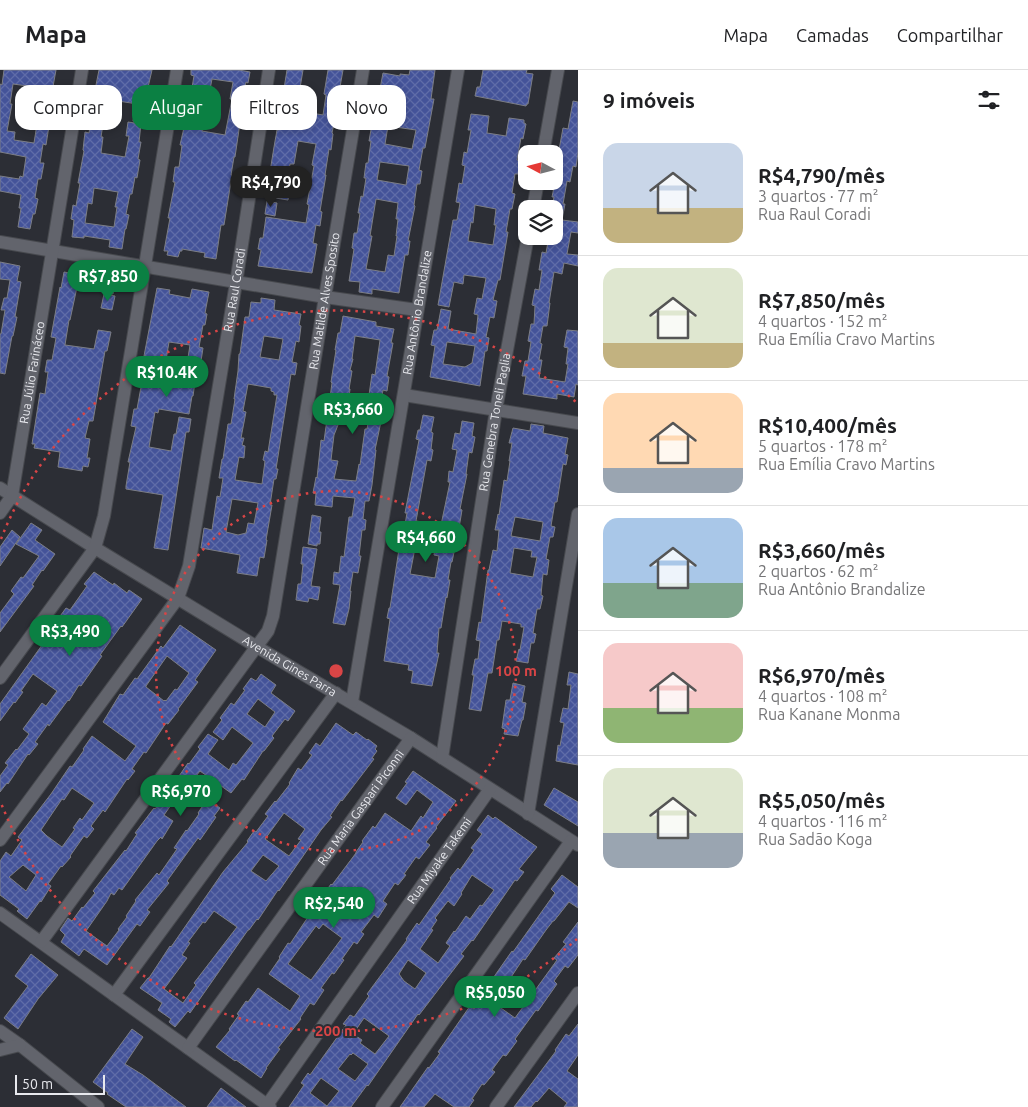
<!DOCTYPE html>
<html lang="pt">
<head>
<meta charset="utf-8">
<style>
  :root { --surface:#fff; --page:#f2f2f2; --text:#202124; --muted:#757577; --line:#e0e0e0; --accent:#0b8043 }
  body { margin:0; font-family:Ubuntu,sans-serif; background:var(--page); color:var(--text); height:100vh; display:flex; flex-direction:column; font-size:19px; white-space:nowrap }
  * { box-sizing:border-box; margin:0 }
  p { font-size:16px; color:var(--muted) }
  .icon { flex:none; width:28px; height:28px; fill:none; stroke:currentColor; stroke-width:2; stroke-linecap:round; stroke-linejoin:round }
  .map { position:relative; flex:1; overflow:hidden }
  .details { display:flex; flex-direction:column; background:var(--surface); width:450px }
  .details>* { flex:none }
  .hud { position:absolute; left:15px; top:15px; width:475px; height:45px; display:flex; gap:10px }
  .needle { width:32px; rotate:277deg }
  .buttons { position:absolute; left:518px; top:75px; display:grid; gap:10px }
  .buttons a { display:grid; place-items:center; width:45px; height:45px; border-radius:10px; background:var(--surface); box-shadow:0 2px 8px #0003; font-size:25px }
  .scale { position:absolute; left:15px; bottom:12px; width:90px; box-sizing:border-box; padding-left:5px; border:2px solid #e8e9ee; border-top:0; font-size:14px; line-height:18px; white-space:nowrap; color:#e8e9ee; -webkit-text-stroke:4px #2c2e35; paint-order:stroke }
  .price { position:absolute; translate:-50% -42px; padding:0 11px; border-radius:18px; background:var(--accent); color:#fff; font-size:16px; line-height:32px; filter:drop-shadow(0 1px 2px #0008) }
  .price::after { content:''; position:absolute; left:50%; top:30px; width:15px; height:11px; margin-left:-8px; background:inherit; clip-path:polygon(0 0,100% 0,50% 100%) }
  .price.on { background:#222; color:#fff }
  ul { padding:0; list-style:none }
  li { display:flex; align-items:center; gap:15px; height:125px; padding:0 25px }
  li+li { border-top:1px solid var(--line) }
  li span { display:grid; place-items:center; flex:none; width:140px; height:100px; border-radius:15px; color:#555 }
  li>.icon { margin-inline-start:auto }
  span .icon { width:60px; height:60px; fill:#fffc; stroke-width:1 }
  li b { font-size:21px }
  h2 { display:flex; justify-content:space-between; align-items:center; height:60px; padding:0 25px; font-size:21px }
  .chip { padding:0 18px; border-radius:15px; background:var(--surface); box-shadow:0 2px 8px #0003; font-size:18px; line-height:45px }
  .chip.on { background:var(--accent); color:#fff }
  header { display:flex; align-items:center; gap:30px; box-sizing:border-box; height:70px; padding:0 25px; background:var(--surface); border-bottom:1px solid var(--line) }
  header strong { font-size:24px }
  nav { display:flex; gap:28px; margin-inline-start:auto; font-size:18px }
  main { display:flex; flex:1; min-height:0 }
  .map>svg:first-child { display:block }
</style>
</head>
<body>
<header>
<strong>Mapa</strong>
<nav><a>Mapa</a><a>Camadas</a><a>Compartilhar</a></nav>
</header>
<main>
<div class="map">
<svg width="578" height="1037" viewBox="0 0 578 1037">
  <defs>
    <pattern id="building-cross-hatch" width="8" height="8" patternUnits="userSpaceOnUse" patternTransform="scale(1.25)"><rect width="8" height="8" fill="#445399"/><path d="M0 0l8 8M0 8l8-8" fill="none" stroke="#5f6ca8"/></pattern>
  </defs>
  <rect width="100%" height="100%" fill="#2c2e35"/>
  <path fill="url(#building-cross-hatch)" stroke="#7c7e86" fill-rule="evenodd" d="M4,0H56L52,22L55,23L53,37L49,36L46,56H49L46,75L43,74L40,93H44L41,109H38L35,128L38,129L35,144H33L30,159L18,157L21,138H19L21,125L0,121V106L19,109L20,106L23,107L26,87L0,82V14L2,15ZM13,14L42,18L39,38H37L34,53L37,54L34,73L14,70L15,62L7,61L12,34H10Z
    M99,0H152L144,35L105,29L102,48H104L101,67H103L101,83L125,87L129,66H126L128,52L141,54L139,72H141L138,89L140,90L137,108L135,107L132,124H130L126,144L129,145L126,159H125L122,179L109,177L110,170L84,166V168L72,167L74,150L71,149L73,135L76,136L80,113H78L84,81L83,80L85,62L89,63L92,44L88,43L91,29L93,30ZM94,118L118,122L115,137H117L114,157L85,153L88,133L92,134Z
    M191,0H239L250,2L248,13L246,12L241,36L244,37L243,47L241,46L235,87H234L231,105H232L224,155H221L216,189L204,187L205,183L182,179V181H180L178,187L167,185L168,181H164L170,148H168L175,112H173L175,97H179L182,75H180L188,40H185L188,23H191L194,6L191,5ZM212,9L233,12L230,29H232L225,65L202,61Z
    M287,0H303L298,30H300L299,41L323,45L326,25L324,24L328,0H343L337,34H338L332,63L333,64L331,80L329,79L325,105H326L320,141L322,142L320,156L316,155L313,173L317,174L312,203L258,196L261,180L258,179L260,168H263L266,147L306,153L309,135L307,134L314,96L312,95L316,74L298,71L294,94H290L287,112L291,113L288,130L269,127L272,109L269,108L274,77L277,60H279L283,38L281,37Z
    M410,0H435L431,29H434L425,78H423L419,100L422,101L420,114H417L414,135L415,136L408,171H410L408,185H405L399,223L372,219V224L359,222L360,212L349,211L354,179L352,178L354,163H357L360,143H358L361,126L363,127L366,108H364L366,93H368L371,71H369L372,54H375L378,36L374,35L376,18L380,19L383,3L400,6V4L409,5ZM388,56L416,60L412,79L385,74ZM380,92L409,96L406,115L377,110ZM376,129L398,133L396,149H398L396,166H397L394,186L388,185L385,202L366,199L372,166H370Z
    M483,0H527L526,3L533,4L528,34H527L526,36L475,26L477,17H480Z
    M573,31L578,32V83L576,97L573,96L570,112L567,111L563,134H565L562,150L578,152V163L571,162L567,184L578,185V196L564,193L562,204L554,202L549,233H550L547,256H543L540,273L542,274L539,290H542L539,308L565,312L568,294H566L568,278L564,277L567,260L578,261V315L576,314L574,327L557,324V329L523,324L526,306H522L525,291H528L531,272L528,271L531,254H534L535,236L532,235L535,219L539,220L542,200H539L542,182L546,183L549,166H554V139H552L554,127H552L559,92L557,91L563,58L568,59Z
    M136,35L146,37L144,52L133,51Z
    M471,44L489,46L487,63L506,66L509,48L524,50V53L526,54L523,69L521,68L517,90L520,91L518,104H515L512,123L515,124L512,139H510L506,162H508L500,210H498L493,230L497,231L494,248L490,247L486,267L489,268L487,281H485L480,316L430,307L435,276L431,275L434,260H437L441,239L451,241L448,259L476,264L478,245L474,244L477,228L482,229L486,208L464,205L463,214L454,212L449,237L438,235L453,150H457L460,133L456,132L459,113L462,114L465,96L462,95L464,82L467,83L471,60H468ZM475,135L496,139L494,155H496L493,175L468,171L471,152L473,153ZM447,272L475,276L472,293L465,297L443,294Z
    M267,131L277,133L275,146L265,144Z
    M0,192L20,196L17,211L21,212L15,247H17L13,266H12L5,304L0,303V264H1L5,240H1L4,228H7L10,210L0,209Z
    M64,202L115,211L113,224L77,217L70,250H69L65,275L94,279L98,260L111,262L107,281H105L93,351H89L85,368L90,369L87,388H90L88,397L83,396L82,401L58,397L60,382L34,378L35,374H32L40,323L45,324L48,302H45L47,290H52L56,268L51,267L60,217L61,218Z
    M157,218L170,220L169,224L190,228L192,219L209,222L205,243L207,244L205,255H203L199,277L203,278L201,291H198L193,326H192L189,344L159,339L158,343L155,342L149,377L171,381L174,364H176L179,347L191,349L189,362H186L168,480L154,478L163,425L126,419V416L130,392H128L136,357L131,356L134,339H137L141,317H139L141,304H143L146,286H144ZM169,272L190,275L187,294L166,290Z
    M104,224L115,226L112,240L101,238Z
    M261,228L275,230L274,240L301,244L299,255L301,256L299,272L296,271L292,292L297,293L295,305L291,304L276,399H278L276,409H274L270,435H272L266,470H267L264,488L260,487L257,506L237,503L240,485L201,478L204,458L212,460L217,426L220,427L223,408H219L222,389H223L228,354H231L235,329H234L238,301L239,284H240L245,247H249L251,232L261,233ZM264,266L283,269L279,290L260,287ZM248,314L271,318V321L274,322V325H277L268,382L265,381L263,390L265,391L262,414L235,410L239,387L244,388L245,376L242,375L244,368H241L246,342L243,341ZM232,429L258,433L254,454L248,453L246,463L238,465L226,462Z
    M343,246L376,252V256L394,259L391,273H393L387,306L389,307L387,321L383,320L379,342H383L375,380H376L372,415L369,431H365L363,449L366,450L365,460H362L359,486H361L358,503L353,502L350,521H351L349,539L345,555L333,553L340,515L333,514L334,502L339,503L341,486L344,487L349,447H352L355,428L333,426L332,437L315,435L316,423H313L316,407L317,408L321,370L324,371L332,313L331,312L336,280H335L338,263H340ZM355,266L380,270L375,305L372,304L369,325H370L368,336L371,337L367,359H365L360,395L359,394L356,411L334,409L338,391L331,390L334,365L338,355L336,354L339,335L348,337L350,319H349L352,301L350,300L353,289H352Z
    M423,345L434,347L431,362L433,363L431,379L433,380L431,391L427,390L416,451L441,455L450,412H448L449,401L453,402L457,380L452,379L455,363L460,364L462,351L474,353L472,366L475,367L472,383L469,382L466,404H467L460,439L462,440L459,458L452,492H451L448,510H450L447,528L446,527L441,558H439L437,583H439L432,616L411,613L413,601L408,600L409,595L384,591L390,549L387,548L389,538H390L401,466H403L407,443H405L419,370L416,369L418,360H420ZM416,473L435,477L434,485L439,486L435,508L410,504Z
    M531,354L544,356L543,363L568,368L565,384L568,385L566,395L563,394L557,432H555L551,456L555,457L553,467H550L546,489L549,490L547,505L543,504L541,525L543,526L540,539H537L533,563L536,564L534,573H531L528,593L516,591L519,579L520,580L524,557H521V554L502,551L499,570H497L492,603H488L481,641L469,639L474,605H472L475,589H478L480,571L476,570L479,552L481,553L488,500H489L493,480L497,481L499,460H495L498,444L499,445L504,410L507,411L510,391H509L512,373H509L513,358L530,361ZM515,447L543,452L540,471L511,466ZM514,478L532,481L531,487H537L533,507L510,503Z
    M312,445L321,447L319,462H321L320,474H317V476L308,474Z
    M31,453L42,460L35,470L55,484L43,501L42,500L32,515L34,516L0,562V543L14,524L11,521L21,507L23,508L39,486L16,474Z
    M12,460L20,467L0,496V477Z
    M303,477L317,479L311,516L320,517L318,530L309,528L308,532L296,530L298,514H301L303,494H301Z
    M94,502L113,515L114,513L127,523L129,520L142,529L122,557L121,556L100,585L102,586L81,616L79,615L69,631L68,630L49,656L48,654L35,672L38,674L29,685L28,684L8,714L7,713L0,722V706L8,695L5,693L16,679L17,680L29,664L23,659L42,633L46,636L57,621L33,604L21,621L23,622L15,633L14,632L0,651V634L57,554L55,553L66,538L70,540L87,516L84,514Z
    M180,555L216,580L195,610L198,612L178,639L179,640L168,654L166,653L146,683L144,682L132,699L135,701L128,710L127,709L105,742L103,740L91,756L94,759L87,768L84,766L70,786L71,787L62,797L61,796L48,814L51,816L41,832L40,831L27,849L17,841L19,839L0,825V791L6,782L11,786L22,770L18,767L51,724L70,696L72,697L84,680L83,679L92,666L125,691L136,676L103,652L120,624L123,625L135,608L137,609L161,576L163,578ZM167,586L189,603L177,620L175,619L166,631L165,630L164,631L146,617V616ZM72,718L94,733L82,750L80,748L73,758L75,759L62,777L47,766L41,760L62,729L64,730ZM23,795L36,805L26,821L9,807Z
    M569,602L578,604V695L556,691L558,675L560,676L564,653L560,652L563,638L568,639L571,615H567Z
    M261,604L276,615L271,623L295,641L288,651L285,649L272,666L274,668L264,681H263L244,710L242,709L231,723L200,701L188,716L192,718L183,733L176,728L164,745L173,751L162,769L161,767L157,771L122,820L119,818L114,825L111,823L107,831L86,861L107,876L119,860L118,859L127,847L126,846L136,831L135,830L157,803L159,805L177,779L174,778L186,760L187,761L199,744L198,743L207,729L220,738L214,746L216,747L200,770L198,768L167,811L169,813L147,840L150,842L140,856L137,854L107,895L84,879L79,886L61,872L65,865L60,860L68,848L72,851L82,837L83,838L95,823L93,821L125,780L126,781L137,764L135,763L154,738L155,739L166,725L188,693L189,694L200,679L198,677L208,664L218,670L208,684L229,700L233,693L236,695L253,673L232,657L223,670L213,662L222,650L220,648L231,633L234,635L245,620L243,619L251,608L256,611ZM258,629L275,642L265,657L247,644Z
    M513,613L525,616L522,632L526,633L523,650H522L518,666L504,664L505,659L502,658L506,630H510Z
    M336,653L353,665L356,662L367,670L368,669L377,676L375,679L377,681L372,688L374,689L342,731L341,730L330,746L332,747L321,760L279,821L278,820L258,850L257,849L249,860H248L190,943L188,941L175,957L169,952L171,949L158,940L162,933L140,918L148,908H149L170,876L171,877L223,802L248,772L247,771L254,761L256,762L268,746L265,744L275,731L276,732L290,714L289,713L298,698L301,700L312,685L309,683L316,673L320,676ZM284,743L305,759L298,769L301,770L289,786L265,769ZM263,785L279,796L266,811L251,801ZM214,841L237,857L194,913L196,915L183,933L164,919L187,888L182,885L190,873L188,872L203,852L205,853Z
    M413,701L456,731L436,757L437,758L426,772L430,775L419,789L416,787L404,804L406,805L398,815L395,813L383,831L387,834L378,848L374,845L361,862L364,864L357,874L354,872L342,889L344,890L334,904L332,903L321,918L324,920L314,935L310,933L300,948L301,949L278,978L280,979L266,998H267L261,1008L236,990L235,991L216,977L230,960L229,959L239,945L237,944L246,931L248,932L258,918L290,941L300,926L269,904L280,888L279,887L288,873L290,874L310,844L311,845L322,829L321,828L331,814L332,815L356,783V782L363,772L362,771L373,756L375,758L385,743L411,761L421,746L423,748L433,732L417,720L406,735L396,728L407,713L405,712ZM323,854L342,868L311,910L288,894L316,856L319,859Z
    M554,718L578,732V756L544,735Z
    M488,745L493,749L495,747L537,777L519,799L524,802L517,811L515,810L473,871L472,870L461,884L464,886L419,945L418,944L368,1016L367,1015L351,1037H289L304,1015L301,1013L308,1003L310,1005L346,955L343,954L350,945L354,947L369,926L367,924L407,870L406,869L417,853L419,855L451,809L450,808L458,798L460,800L474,780L471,778L482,764L477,760ZM472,805L494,820L482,836L480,835L470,849L466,846L455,862L454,861L446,873L450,876L438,893L420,879L433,860L431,859L437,850L435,848L448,831L454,836L462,824L461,823ZM408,890L426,903L415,919L404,911L399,904ZM364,948L389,966L375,984L360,973L362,970L353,964ZM353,983L368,994L355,1011L338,999L350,984L351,985ZM321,1008L339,1021L327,1036L310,1023Z
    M562,805L578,817V838L569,832L554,851H553L546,860L525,890L523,889L494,933L515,948L557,890L554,888L566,874L563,872L578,852V885L568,898L565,896L554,911L557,914L538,941L536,940L515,969L517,971L506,986L503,985L492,1000L495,1002L484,1015L482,1014L472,1029L474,1030L469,1037H454L435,1024L424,1037H400L428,997L429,998L440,983L438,982L470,936L474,939L486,923L484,921L512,881L513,882L555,823L551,819Z
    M31,884L58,905L38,929L18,959L4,948L28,916L15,906Z
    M578,954V985L567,1001L578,1009V1037H564L567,1033L549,1018L537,1032L536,1031L531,1037H514L556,981L555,980L566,964L569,966Z
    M132,959L143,967L125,994L143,1005L186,1037H126L107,1024L108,1023L93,1012Z
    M221,1018L234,1028L246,1037H207Z"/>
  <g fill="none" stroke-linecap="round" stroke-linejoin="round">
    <g stroke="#47494e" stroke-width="14">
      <g id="street">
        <path d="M543,84L558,0"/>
        <path d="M533,139L538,111"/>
        <path d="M0,172L325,227L417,240"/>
        <path d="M404,325L578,353"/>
        <path id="s1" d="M0,418L95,478L257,577L411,668L578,775"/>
        <path id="s2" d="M0,443L12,426L82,0"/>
        <path d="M0,608L95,478L104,446L177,0"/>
        <path id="s3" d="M352,632L458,0"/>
        <path id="s4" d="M442,688L496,340L528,166"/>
        <path d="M528,744L578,444"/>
        <path id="s5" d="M0,770L178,528L189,496L236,213L269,0"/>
        <path d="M0,843L270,1037"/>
        <path id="s6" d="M41,872L268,561L273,546L325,227L363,0"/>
        <path d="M114,925L336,623"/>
        <path d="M0,961L20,975L98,1037"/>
        <path id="s7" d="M188,978L411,668"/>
        <path d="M0,980L20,975"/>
        <path id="s8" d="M267,1035L490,719"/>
        <path d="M382,1037L571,771"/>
        <path d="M496,1037L578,923"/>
      </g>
    </g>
    <use href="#street" stroke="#62646c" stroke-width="12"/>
  </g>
  <g fill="none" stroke="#d94546" stroke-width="2.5" stroke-dasharray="2.5 5">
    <circle cx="336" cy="601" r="180"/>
    <path d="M577 869A360 360 0 0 1 1 733M1 469A360 360 0 0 1 577 333"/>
  </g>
  <g text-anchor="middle" stroke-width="4" stroke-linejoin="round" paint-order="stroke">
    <g font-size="12" fill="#e8e9ee" stroke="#2c2e35">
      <text dy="4" stroke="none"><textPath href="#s5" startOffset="614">Rua Raul Coradi</textPath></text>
      <text dy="4" stroke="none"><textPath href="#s6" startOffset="720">Rua Matilde Alves Sposito</textPath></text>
      <text dy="4" stroke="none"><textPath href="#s3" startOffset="395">Rua Antônio Brandalize</textPath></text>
      <text dy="4" stroke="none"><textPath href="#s2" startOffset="146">Rua Júlio Farináceo</textPath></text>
      <text dy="4" stroke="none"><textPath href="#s4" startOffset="340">Rua Genebra Toneli Paglia</textPath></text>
      <text dy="4" stroke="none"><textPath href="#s1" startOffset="340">Avenida Gines Parra</textPath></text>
      <text dy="4" stroke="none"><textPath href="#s7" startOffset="296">Rua Maria Gaspari Piconni</textPath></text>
      <text dy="4" stroke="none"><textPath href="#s8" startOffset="299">Rua Miyake Takemi</textPath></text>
    </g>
  </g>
  <circle cx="336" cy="601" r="8" fill="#d94546" stroke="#2c2e35" stroke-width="2.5"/>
  <g font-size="15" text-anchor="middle" font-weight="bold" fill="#d94546" stroke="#2c2e35" stroke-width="4" stroke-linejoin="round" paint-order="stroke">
    <text x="516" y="606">100 m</text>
    <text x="336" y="966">200 m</text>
  </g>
</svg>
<div class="buttons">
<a><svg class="needle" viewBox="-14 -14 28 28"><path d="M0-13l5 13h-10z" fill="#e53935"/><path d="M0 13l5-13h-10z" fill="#757577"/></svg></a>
<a><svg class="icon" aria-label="layers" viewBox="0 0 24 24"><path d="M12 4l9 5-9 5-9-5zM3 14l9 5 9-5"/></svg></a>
</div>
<div class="scale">50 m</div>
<b class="price on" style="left:271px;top:138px">R$4,790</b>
<b class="price" style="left:108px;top:232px">R$7,850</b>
<b class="price" style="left:167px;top:328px">R$10.4K</b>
<b class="price" style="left:353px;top:365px">R$3,660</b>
<b class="price" style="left:426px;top:493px">R$4,660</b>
<b class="price" style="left:70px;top:587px">R$3,490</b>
<b class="price" style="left:181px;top:747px">R$6,970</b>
<b class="price" style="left:334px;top:859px">R$2,540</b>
<b class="price" style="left:495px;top:948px">R$5,050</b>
<div class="hud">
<a class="chip">Comprar</a>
<a class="chip on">Alugar</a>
<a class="chip">Filtros</a>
<a class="chip">Novo</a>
</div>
</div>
<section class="details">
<h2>9 imóveis<svg class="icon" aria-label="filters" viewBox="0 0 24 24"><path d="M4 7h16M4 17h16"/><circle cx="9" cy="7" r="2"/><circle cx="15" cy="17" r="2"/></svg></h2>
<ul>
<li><span style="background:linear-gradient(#c9d6e8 65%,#c2b280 0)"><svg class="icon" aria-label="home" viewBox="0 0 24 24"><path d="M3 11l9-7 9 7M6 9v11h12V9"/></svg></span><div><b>R$4,790/mês</b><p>3 quartos · 77 m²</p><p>Rua Raul Coradi</p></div></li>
<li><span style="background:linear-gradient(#dfe7d0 75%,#c2b280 0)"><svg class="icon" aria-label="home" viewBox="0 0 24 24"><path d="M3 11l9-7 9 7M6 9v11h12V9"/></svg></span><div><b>R$7,850/mês</b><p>4 quartos · 152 m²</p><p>Rua Emília Cravo Martins</p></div></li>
<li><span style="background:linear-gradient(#ffd9b3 75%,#9aa5b1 0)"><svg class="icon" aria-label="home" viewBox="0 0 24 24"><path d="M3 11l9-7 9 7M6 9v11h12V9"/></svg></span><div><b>R$10,400/mês</b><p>5 quartos · 178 m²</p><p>Rua Emília Cravo Martins</p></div></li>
<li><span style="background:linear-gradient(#a9c7e8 65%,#7fa58c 0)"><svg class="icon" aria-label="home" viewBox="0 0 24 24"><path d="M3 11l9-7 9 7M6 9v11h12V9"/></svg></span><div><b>R$3,660/mês</b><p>2 quartos · 62 m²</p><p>Rua Antônio Brandalize</p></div></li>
<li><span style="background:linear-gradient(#f6c9c9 65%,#8fb573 0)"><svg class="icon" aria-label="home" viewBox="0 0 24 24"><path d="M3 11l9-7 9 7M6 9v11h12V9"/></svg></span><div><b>R$6,970/mês</b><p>4 quartos · 108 m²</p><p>Rua Kanane Monma</p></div></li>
<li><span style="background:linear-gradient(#dfe7d0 65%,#9aa5b1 0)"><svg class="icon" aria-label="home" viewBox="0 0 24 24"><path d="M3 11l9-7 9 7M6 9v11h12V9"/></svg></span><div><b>R$5,050/mês</b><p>4 quartos · 116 m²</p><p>Rua Sadão Koga</p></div></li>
</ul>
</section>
</main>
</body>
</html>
